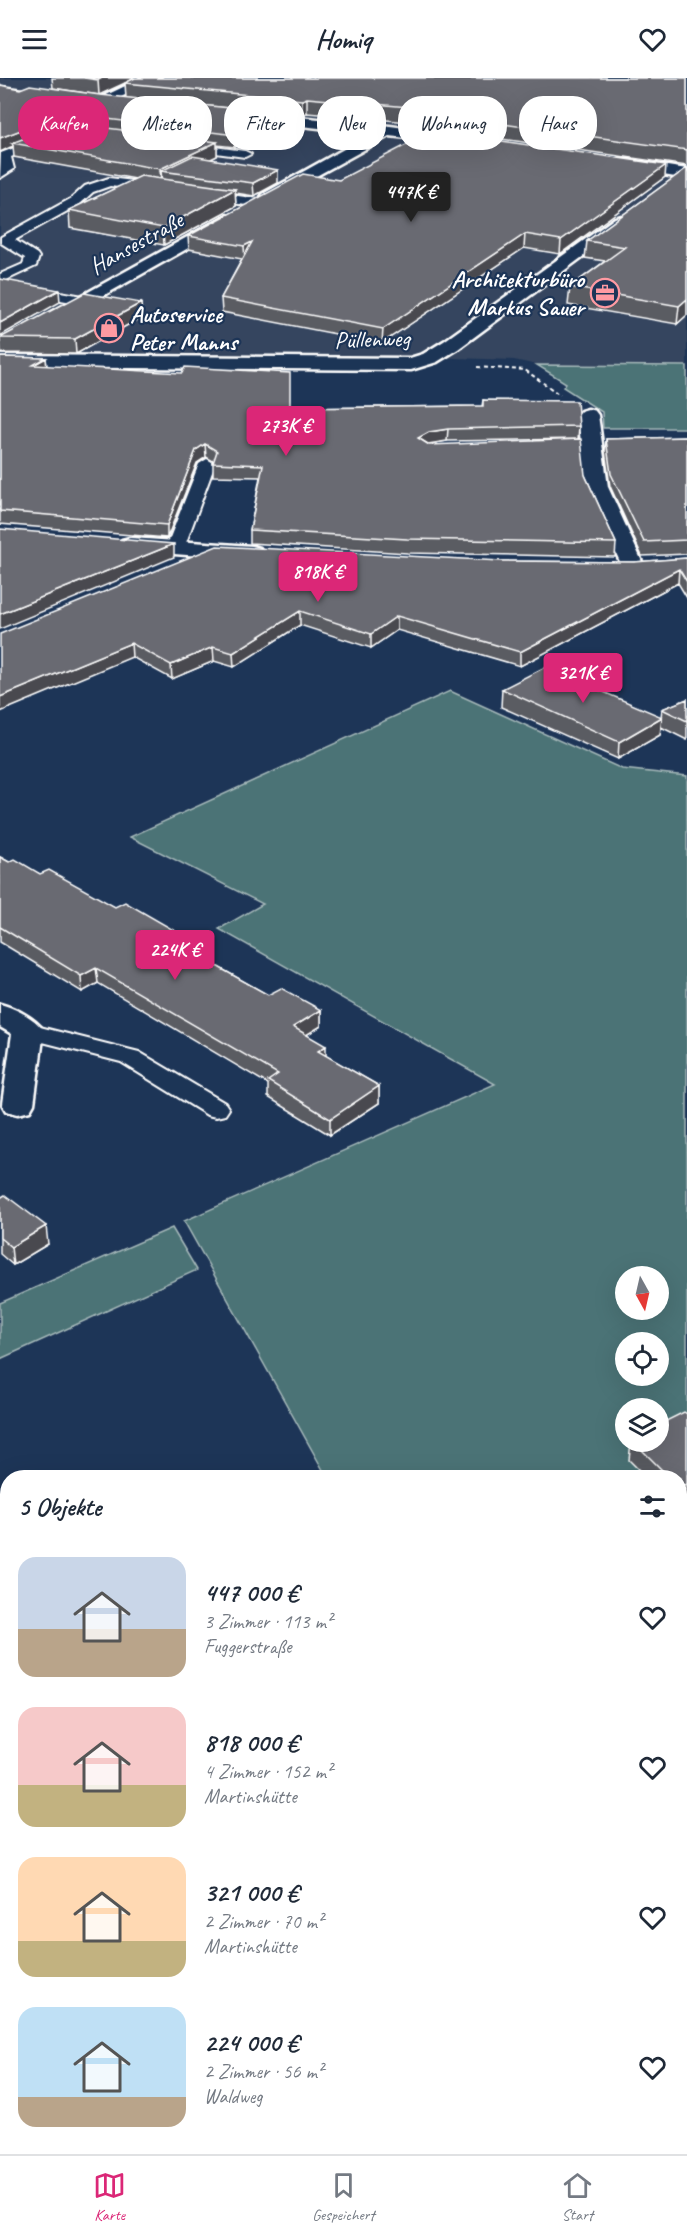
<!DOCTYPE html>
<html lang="de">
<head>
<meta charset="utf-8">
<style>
  :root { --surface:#fff; --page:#f6f6f7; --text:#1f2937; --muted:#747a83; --line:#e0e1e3; --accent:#db2777 }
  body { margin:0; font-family:Caveat,sans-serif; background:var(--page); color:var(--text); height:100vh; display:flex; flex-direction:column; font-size:22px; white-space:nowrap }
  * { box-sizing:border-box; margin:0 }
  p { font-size:20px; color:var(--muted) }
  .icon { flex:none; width:33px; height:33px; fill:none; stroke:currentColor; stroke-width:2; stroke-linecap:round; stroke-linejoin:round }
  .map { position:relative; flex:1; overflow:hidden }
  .drawer { position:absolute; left:0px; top:1392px; width:687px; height:684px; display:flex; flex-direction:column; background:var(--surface); border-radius:24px 24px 0 0; box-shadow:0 6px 24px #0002 }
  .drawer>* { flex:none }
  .banner { position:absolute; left:18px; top:18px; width:651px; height:54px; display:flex; gap:12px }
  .needle { width:39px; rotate:172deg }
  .tools { position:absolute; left:615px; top:1188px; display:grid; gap:12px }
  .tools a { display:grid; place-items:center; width:54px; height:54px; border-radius:50%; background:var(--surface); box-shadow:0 6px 24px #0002; font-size:30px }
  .price { position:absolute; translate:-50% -51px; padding:0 14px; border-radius:6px; background:var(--accent); color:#fff; font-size:20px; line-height:39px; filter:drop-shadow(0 2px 3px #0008) }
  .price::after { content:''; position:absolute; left:50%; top:36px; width:18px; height:14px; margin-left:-9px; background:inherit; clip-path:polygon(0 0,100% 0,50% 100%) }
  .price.current { background:#222; color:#fff }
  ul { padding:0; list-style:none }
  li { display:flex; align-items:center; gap:18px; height:150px; padding:0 18px }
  li span { display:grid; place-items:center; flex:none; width:168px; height:120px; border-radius:18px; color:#555 }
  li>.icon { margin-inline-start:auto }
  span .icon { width:72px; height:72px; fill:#fffc; stroke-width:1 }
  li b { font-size:26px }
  h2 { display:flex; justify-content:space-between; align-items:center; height:72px; padding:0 18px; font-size:26px }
  .chip { padding:0 21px; border-radius:24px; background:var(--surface); box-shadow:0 6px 24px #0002; font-size:21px; line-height:54px }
  .chip.current { background:var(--accent); color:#fff }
  header { display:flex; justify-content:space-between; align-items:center; height:78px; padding:0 18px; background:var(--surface); font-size:27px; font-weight:700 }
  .dock { display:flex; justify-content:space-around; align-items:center; height:84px; border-top:2px solid var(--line); background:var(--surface); font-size:16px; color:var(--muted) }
  .dock a { display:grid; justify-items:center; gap:3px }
  .dock .current { color:var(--accent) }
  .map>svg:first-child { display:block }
</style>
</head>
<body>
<header><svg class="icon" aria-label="menu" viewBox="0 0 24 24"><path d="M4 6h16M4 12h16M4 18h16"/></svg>Homiq<svg class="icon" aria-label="heart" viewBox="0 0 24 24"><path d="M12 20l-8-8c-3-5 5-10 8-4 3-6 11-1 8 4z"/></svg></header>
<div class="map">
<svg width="687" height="2076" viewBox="0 0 687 2076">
  <rect width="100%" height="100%" fill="#1d3557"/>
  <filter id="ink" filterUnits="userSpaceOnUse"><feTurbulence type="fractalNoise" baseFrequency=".0167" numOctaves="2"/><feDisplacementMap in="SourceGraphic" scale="12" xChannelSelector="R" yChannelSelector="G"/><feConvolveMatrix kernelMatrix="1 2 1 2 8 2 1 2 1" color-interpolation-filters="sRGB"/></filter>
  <g filter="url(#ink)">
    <path fill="#34455f" d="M0,0H687V288L537,287L514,282L393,278L0,277Z"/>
    <path fill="#4c7376" stroke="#a6b9ba" stroke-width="1.5" fill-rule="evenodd" d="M537,287L687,288V350H603L602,334L563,309L566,305Z
      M450,613L622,691L687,698V2076H632L639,2069L680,2068V1400L327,1399L184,1143L495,1006L219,851L263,826L130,759ZM626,1198H658V1232H626ZM626,1264H658V1298H626ZM626,1330H658V1364H626Z
      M172,1150L197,1192L0,1281V1225Z"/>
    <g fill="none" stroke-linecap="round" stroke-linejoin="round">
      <g stroke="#fff" stroke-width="4">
        <path id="lane" d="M46,58L52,61L50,63L11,79L14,91L0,100L1,75Z
          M183,65L245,73L251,76L245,79L179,70L177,68Z
          M109,100L158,106L164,110L158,114L110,108L93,114L80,126L15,162L37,176L39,179L36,188L0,205V196L23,186L25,180L1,165V159L72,120L85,108Z
          M203,113L259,121L265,125L259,129L199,120L197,117Z
          M26,208L83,218L90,222L83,226L21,215L19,212Z
          M207,381L215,386L184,470L181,474H169L166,470L199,386Z
          M28,946L139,974L225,1025L229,1031L225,1037L216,1039L207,1037L121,984L19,958L16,953L19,948Z"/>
      </g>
      <g stroke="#fff" stroke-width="5">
        <path id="street" d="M142,0H161L106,26L101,27L94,23Z
          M237,33L390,48L469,59L476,63L469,67L389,58L269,124L263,122L261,119L263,116L371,56L232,40L230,37L232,34Z
          M621,81L687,91V101L616,89L613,86Z
          M227,137L233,139L235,142L233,145L60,242L54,243L45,238Z
          M621,138L627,140L629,143L627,146L458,271L437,284L411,292L0,289V277L410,280L423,276L444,263L615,140Z
          M588,331L595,333L598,337L608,409L644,488L641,493H625L622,488L586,409L578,337L581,333Z
          M130,460L252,468L260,470L263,475L260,480L252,482L122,472L119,467L122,462Z
          M0,926C15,930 35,940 44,953L34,1026L30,1033L18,1036L6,1033L2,1026L12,956L0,949Z"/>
      </g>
      <path stroke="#fff" stroke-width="2" stroke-dasharray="4 3" stroke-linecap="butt" d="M477,289L525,292L560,317"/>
      <use href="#lane" fill="#1d3557" fill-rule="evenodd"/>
      <use href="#street" fill="#1d3557" fill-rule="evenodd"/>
    </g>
    <path fill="#5a5b62" stroke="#fff" stroke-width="1.5" d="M52,0H687V88L454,54V48L307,35L302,37L126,20L125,5L99,17L53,10Z
      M0,7L280,48L235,69L217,67V78L211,81L278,105L254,118L235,115L236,128L164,167L70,150L69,132L136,101L14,79L13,68L0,74Z
      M687,90V237L677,246L568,227L570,209L605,183L585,180L587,163Z
      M665,99L560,176L524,170L382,265L222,234L221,220L242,181L189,171L188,158L339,102Z
      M141,225L142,239L76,276L1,275L0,260Z
      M0,279L46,280L47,288L290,330L482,328L483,322L579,348L578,361L447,363L428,366L585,397L616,465L615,479L407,475L250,465V452L260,399L213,398V383L206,379L197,385L167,460L0,446Z
      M687,359V476L642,478L610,408L605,373L606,361Z
      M687,480V520L678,505L520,588L397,552L371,570L300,547L234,589L214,583L172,601L132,579L0,556L501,483L634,484Z
      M502,611L661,639L662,631L687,621V662L661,649L660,657L618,681L501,629Z
      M0,779L9,784L40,796L196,865L197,877L268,917L321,932V948L306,957L326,978L379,1008V1025L330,1057L268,1019V1006L98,905L82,914L0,864Z
      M0,1120L48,1166L13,1187L0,1176Z
      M687,1336L680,1429V1400H647L629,1382L631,1364H658Z"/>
    <path fill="#4a4a50" stroke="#fff" stroke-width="1.5" d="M102,0H136L99,17L98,2Z
      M307,20V35L302,37V22Z
      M280,35V48L235,69V57Z
      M55,39L56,52L12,65L13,68L0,74V60Z
      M217,64V78L181,95L161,93L162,104L161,105L160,91Z
      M666,87L665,99L560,176L561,162Z
      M278,92V105L254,118L253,105Z
      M235,111L236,128L164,167L163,150Z
      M525,156L524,170L382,265L383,251Z
      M252,164L245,182L244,168Z
      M59,212L60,224L0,258V245Z
      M687,221V237L677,246L679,228Z
      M141,225L142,239L76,276L75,261Z
      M46,280L47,292L33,287Z
      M448,351L447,363L428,366L418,360L429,354Z
      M205,366L206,379L197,385L167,460V447L196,372Z
      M174,466V479L0,551V536Z
      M679,491L678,505L520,588V574Z
      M300,533V547L234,589L233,575Z
      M397,538V552L371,570V556Z
      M131,565L132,579L0,634V619Z
      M213,569L214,583L172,601L171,587Z
      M662,639L660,657L618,681L619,664Z
      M196,865L197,881L186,871Z
      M96,890L98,905L82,914L81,898Z
      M321,932V948L293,965V949Z
      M326,968V984L318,973Z
      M379,1008V1025L330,1057V1041Z
      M46,1148L48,1166L13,1187L11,1169Z
      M687,1406V1425L680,1429V1410Z
      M8,1805V1827L0,1831V1810Z"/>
    <path fill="#696a72" stroke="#fff" stroke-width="1.5" d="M84,0H102L98,2Z
      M135,0H687V72L454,39L465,34L307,20L302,22L125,5Z
      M0,7L20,11L30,7L100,17L280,35L235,57L91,39H55L0,60Z
      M56,48H91L217,64L160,91L12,65Z
      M433,53L666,87L561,162L525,156L383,251L221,220L252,164L244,168L188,158L303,96L339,102Z
      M192,78L278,92L253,105L161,93Z
      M687,90V221L679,228L570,209L625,169L587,163Z
      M141,98L235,111L163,150L69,132Z
      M0,201L59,212L0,245Z
      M84,215L141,225L75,261L0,260Z
      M0,279L46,280L33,287L182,295L185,289L290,295V330L483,328V322L577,323L579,348L448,351L429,354L418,360L429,367L581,361L585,397L616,465L407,461L250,452L263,387L213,385L217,373L205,366L196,372L167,447L0,433Z
      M687,359V462L644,464L611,396L606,361Z
      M0,451L174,466L0,536Z
      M217,468L501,483L634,484L687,480V504L679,491L520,574L397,538L371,556L300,533L233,575L213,569L171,587L131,565L0,619V556Z
      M545,589L662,639L619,664L502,611Z
      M687,621V643L662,631Z
      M0,779L9,784L15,781L40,796L49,792L115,829L125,824L196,865L186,871L268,917L281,910L321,932L293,949L326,968L318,973L379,1008L330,1041L268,1003L278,996L96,890L81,898L0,849Z
      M5,1117L46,1148L11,1169L0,1160V1120Z
      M684,1334L687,1336V1406L680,1410V1400H670L634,1364H658V1347Z
      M4,1734L8,1739V1805L0,1810V1736Z
      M0,2037L8,2049V2068H21L26,2076H0Z"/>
  </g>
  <defs>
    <g id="office-ring" transform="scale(1.5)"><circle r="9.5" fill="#1d3557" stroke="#ff9aa2" stroke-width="1.5"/><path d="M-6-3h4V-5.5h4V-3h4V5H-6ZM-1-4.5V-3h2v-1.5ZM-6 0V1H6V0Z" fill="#ff9aa2"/></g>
    <g id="shop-ring" transform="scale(1.5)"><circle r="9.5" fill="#1d3557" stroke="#ff9aa2" stroke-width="1.5"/><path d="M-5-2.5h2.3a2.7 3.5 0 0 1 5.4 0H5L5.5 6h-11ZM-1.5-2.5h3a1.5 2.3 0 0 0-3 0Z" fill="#ff9aa2"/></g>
  </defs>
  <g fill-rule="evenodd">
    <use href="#office-ring" x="605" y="215"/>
    <use href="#shop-ring" x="109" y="250"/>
  </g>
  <g text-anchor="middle" stroke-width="4.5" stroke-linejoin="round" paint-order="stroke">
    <g font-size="24" fill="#fff" stroke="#1d3557">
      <text transform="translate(136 165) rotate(-29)" y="8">Hansestraße</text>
      <text transform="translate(372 261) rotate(-2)" y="8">Püllenweg</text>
    </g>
    <g font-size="24" font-weight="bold" fill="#fff" stroke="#1d3557" text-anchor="end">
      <text x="584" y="209">Architekturbüro<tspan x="584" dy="28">Markus Sauer</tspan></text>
      <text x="130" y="244" text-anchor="start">Autoservice<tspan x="130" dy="28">Peter Manns</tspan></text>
    </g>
  </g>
</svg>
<div class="tools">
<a><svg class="needle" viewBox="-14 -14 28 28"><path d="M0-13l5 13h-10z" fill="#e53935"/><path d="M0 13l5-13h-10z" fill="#747a83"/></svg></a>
<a><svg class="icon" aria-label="locate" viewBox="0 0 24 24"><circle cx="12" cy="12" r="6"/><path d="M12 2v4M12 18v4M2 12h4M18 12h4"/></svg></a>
<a><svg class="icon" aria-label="layers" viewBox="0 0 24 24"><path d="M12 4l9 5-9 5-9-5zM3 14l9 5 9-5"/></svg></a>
</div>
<b class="price current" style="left:411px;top:145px">447K €</b>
<b class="price" style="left:286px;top:379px">273K €</b>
<b class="price" style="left:318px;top:525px">818K €</b>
<b class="price" style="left:583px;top:626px">321K €</b>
<b class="price" style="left:175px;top:903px">224K €</b>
<div class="banner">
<a class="chip current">Kaufen</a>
<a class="chip">Mieten</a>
<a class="chip">Filter</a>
<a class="chip">Neu</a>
<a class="chip">Wohnung</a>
<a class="chip">Haus</a>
</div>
<section class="drawer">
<h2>5 Objekte<svg class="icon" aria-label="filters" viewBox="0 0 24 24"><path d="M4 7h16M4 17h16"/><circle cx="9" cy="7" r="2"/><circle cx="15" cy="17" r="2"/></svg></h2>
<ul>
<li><span style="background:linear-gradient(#c9d6e8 60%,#b9a48a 0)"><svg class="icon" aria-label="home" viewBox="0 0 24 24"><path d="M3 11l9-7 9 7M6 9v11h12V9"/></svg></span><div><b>447 000 €</b><p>3 Zimmer · 113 m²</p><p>Fuggerstraße</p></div><svg class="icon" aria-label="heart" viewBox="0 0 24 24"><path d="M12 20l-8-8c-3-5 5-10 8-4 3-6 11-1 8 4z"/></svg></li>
<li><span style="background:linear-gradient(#f6c9c9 65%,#c2b280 0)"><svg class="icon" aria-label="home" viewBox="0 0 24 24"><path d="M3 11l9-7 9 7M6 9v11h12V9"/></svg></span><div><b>818 000 €</b><p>4 Zimmer · 152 m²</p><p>Martinshütte</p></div><svg class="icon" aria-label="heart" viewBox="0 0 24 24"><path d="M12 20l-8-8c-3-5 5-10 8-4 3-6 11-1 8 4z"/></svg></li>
<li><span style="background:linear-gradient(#ffd9b3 70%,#c2b280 0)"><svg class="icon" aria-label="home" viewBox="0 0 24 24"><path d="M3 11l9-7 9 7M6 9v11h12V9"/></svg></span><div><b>321 000 €</b><p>2 Zimmer · 70 m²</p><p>Martinshütte</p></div><svg class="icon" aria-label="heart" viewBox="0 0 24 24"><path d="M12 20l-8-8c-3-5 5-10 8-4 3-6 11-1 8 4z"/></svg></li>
<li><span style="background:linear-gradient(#bfe0f5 75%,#b9a48a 0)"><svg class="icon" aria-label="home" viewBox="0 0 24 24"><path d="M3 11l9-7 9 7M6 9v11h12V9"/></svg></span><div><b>224 000 €</b><p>2 Zimmer · 56 m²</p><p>Waldweg</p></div><svg class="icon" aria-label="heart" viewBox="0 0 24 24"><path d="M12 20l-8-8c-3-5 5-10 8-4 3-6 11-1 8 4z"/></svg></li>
</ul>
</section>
</div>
<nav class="dock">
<a class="current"><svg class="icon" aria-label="map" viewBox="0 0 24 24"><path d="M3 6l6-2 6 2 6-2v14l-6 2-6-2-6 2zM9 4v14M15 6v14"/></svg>Karte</a>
<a><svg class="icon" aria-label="saved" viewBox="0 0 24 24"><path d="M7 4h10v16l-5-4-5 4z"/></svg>Gespeichert</a>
<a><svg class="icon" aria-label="home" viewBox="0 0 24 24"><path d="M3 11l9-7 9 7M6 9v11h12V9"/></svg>Start</a>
</nav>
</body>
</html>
